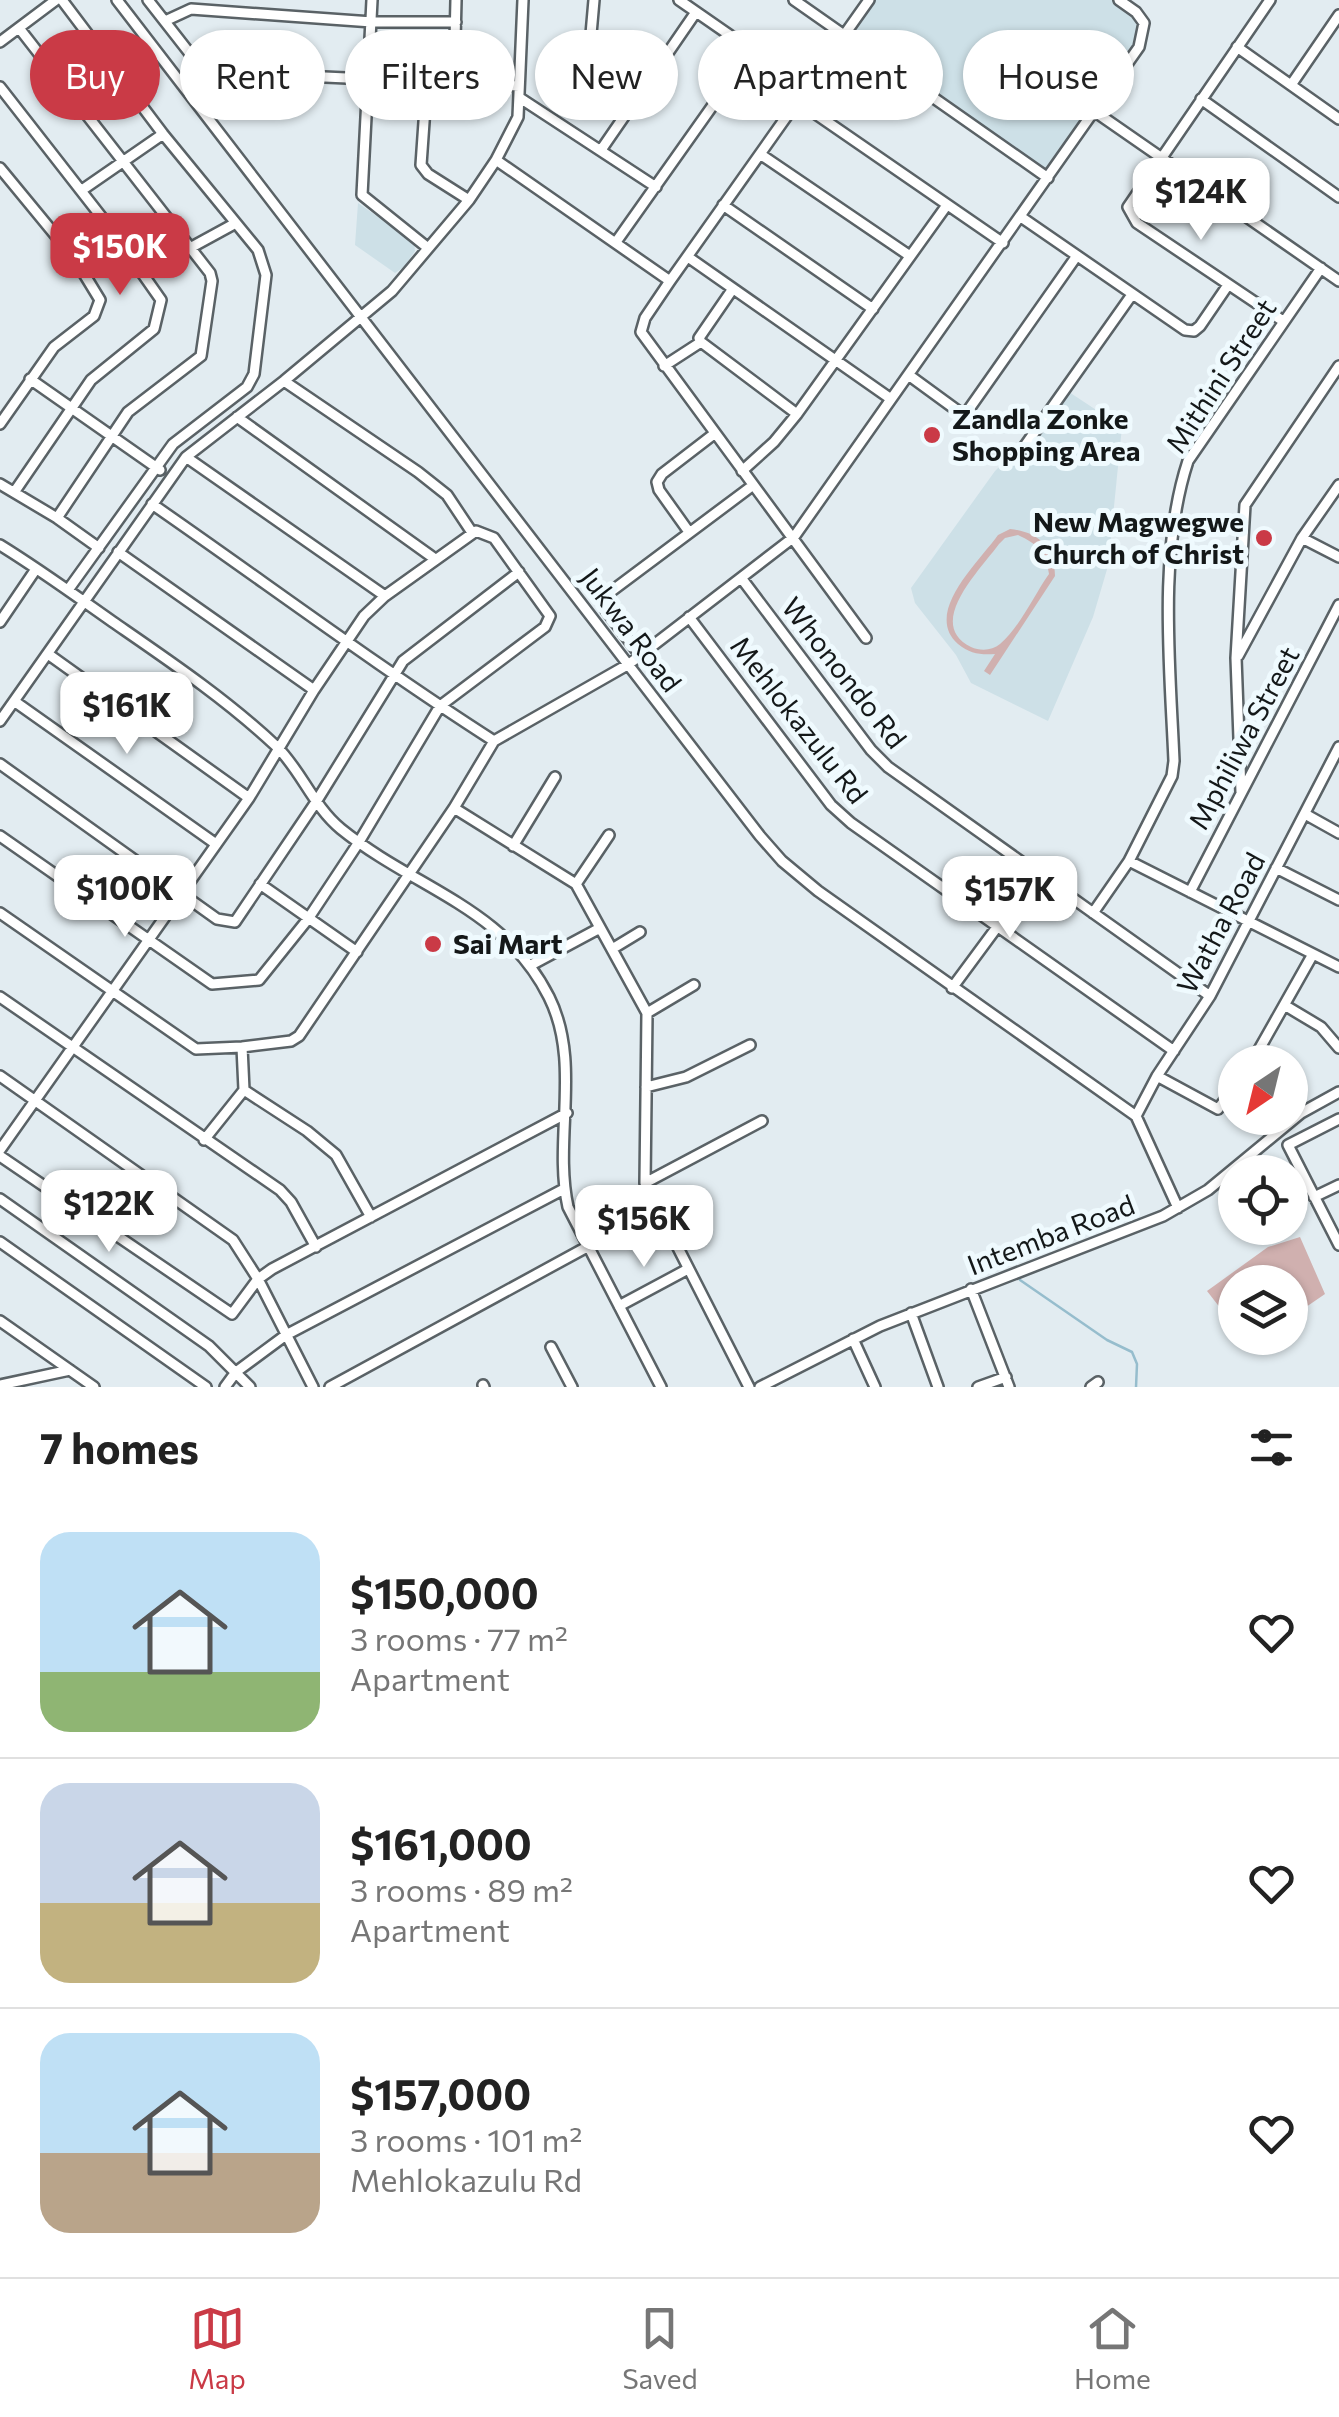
<!DOCTYPE html>
<html lang="en">
<head>
<meta charset="utf-8">
<style>
  :root { --surface:#fff; --page:#f2f2f2; --text:#222; --muted:#767676; --line:#e0e0e0; --accent:#ca3a46 }
  body { margin:0; font-family:Commissioner,sans-serif; background:var(--page); color:var(--text); height:100vh; display:flex; flex-direction:column; font-size:38px; white-space:nowrap }
  * { box-sizing:border-box; margin:0 }
  p { font-size:32px; color:var(--muted) }
  .icon { flex:none; width:55px; height:55px; fill:none; stroke:currentColor; stroke-width:2; stroke-linecap:round; stroke-linejoin:round }
  .map { position:relative; height:1387px; overflow:hidden }
  .sheet { display:flex; flex-direction:column; background:var(--surface); flex:1 }
  .sheet>* { flex:none }
  .banner { position:absolute; left:30px; top:30px; width:1280px; height:90px; display:flex; gap:20px }
  .needle { width:65px; rotate:215deg }
  .buttons { position:absolute; left:1218px; top:1045px; display:grid; gap:20px }
  .buttons a { display:grid; place-items:center; width:90px; height:90px; border-radius:50%; background:var(--surface); box-shadow:0 2px 8px #0004; font-size:50px }
  .price { position:absolute; translate:-50% -85px; padding:0 22px; border-radius:20px; background:#fff; color:#222; font-size:32px; line-height:65px; filter:drop-shadow(0 2px 5px #0008) }
  .price::after { content:''; position:absolute; left:50%; top:60px; width:30px; height:22px; margin-left:-15px; background:inherit; clip-path:polygon(0 0,100% 0,50% 100%) }
  .price.current { background:var(--accent); color:#fff }
  ul { padding:0; list-style:none }
  li { display:flex; align-items:center; gap:30px; height:250px; padding:0 40px }
  li+li { border-top:2px solid var(--line) }
  li span { display:grid; place-items:center; flex:none; width:280px; height:200px; border-radius:30px; color:#555 }
  li>.icon { margin-inline-start:auto }
  span .icon { width:120px; height:120px; fill:#fffc; stroke-width:1 }
  li b { font-size:42px }
  h2 { display:flex; justify-content:space-between; align-items:center; height:120px; padding:0 40px; font-size:42px }
  .chip { padding:0 35px; border-radius:45px; background:var(--surface); box-shadow:0 2px 8px #0004; font-size:35px; line-height:90px }
  .chip.current { background:var(--accent); color:#fff }
  .menu { display:flex; justify-content:space-around; align-items:center; height:140px; border-top:2px solid var(--line); background:var(--surface); font-size:28px; color:var(--muted) }
  .menu a { display:grid; justify-items:center; gap:5px }
  .menu .current { color:var(--accent) }
  .map>svg:first-child { display:block }
</style>
</head>
<body>
<div class="map">
<svg width="1339" height="1387" viewBox="0 0 1339 1387">
  <rect width="100%" height="100%" fill="#e2ecf1"/>
  <path fill="#cde0e7" d="M872,0H1113L1131,13L1140,25L1139,38L1051,167L1041,168L848,34Z
    M358,203L414,242L415,251L404,267L395,273L355,245Z
    M1069,392L1122,427L1108,566L1093,617L1048,721L971,683L956,655L915,603L911,588L995,471L1007,459L1026,471L1033,459L1026,454Z"/>
  <path fill="#d0b0af" fill-rule="evenodd" d="M1010,529C1038,532 1055,547 1055,576L990,675L984,671L995,654C981,655 970,654 958,644C923,613 978,563 998,535ZM1018,535C1037,544 1046,552 1049,574C1034,595 1020,627 1000,644C992,651 980,651 971,647C924,624 981,569 999,544L1005,538Z
    M1300,1237L1325,1294L1290,1318V1282H1235V1327L1207,1291L1268,1247Z"/>
  <g fill="none" stroke-linecap="round" stroke-linejoin="round">
    <path stroke="#96bdcd" stroke-width="2.5" d="M1020,1280L1107,1340L1132,1352L1137,1364L1136,1387"/>
    <g stroke="#5a6266" stroke-width="14">
      <path id="minor" d="M62,0L163,134L258,250L266,275L254,374L247,387L173,444L68,590
        M117,0L760,836L782,861L818,891L1136,1116L1178,1208
        M148,0L213,83L239,73L519,86
        M372,0L362,195L428,248
        M594,0L589,57L592,70L635,98
        M679,0L806,88
        M794,0L1048,178
        M1270,0L1128,207L1137,223L1283,321
        M165,21L191,9L372,22H456
        M19,28L210,273L212,281L201,356L128,412L57,518
        M0,42L56,0
        M1237,47L1339,119
        M427,79L421,165L428,174L469,200
        M454,81L456,0
        M1291,85L1339,15
        M0,87L114,233L161,300L154,329L91,380L15,491
        M520,98L656,187
        M1201,99L1339,197
        M797,101L1003,243
        M1094,111L1339,281
        M601,150L696,12
        M760,154L910,256
        M496,160L670,281
        M0,168L75,259L100,300L94,316L54,347L0,424
        M82,190L163,134
        M723,205L873,309
        M1021,217L1185,330L1194,331L1200,326L1228,285
        M616,242L752,50
        M190,248L234,224
        M688,257L891,399
        M75,259L114,233
        M732,290L699,338L701,342L797,414
        M664,366L701,342
        M910,376L962,414L967,412L1076,257
        M30,379L160,470
        M284,381L418,472L447,495L471,531
        M237,417L435,559
        M186,457L385,596
        M1017,457L1131,296
        M742,471L774,442L797,414L947,205
        M0,484L57,518L99,548
        M152,504C266,583 377,666 494,741
        M689,532L659,490L657,482L662,474L714,434
        M1302,538L1339,557
        M0,545C39,569 76,596 113,622C168,660 226,699 276,746C301,770 313,806 341,829C415,889 504,907 549,997C582,1063 553,1139 568,1207L661,1387
        M118,552L314,690
        M742,579L871,750L888,767L1210,996
        M689,617L831,805L851,823L1174,1051
        M0,622L36,569
        M866,638L641,332L645,318L670,281L869,0
        M48,654L249,798
        M640,655L606,610L609,593L752,486
        M1238,656L1302,538L1339,485
        M14,701L216,844
        M0,721L186,457L284,381L392,291L469,200L496,160L518,117L523,0
        M0,764L217,919L235,922L316,802L403,661L519,572
        M1241,792L1236,658L1245,505L1339,366
        M454,808L576,884L647,1013L645,1183L749,1387
        M1305,814L1339,833
        M0,836L212,984L259,980L308,919L359,842L440,706L545,627L550,616L494,538L476,531L385,596L364,616L314,690L249,798L0,1150
        M513,846L555,777
        M1129,861L1339,967
        M1276,868L1339,900
        M260,884L357,952
        M576,884L609,835
        M1190,892L1339,605
        M0,913L196,1049L242,1047L291,1041L299,1036L454,808L494,741L629,664L794,537L1139,47L1144,23L1136,12L1119,0
        M1093,913L1129,861L1172,776L1174,761C1170,666 1158,552 1188,461L1321,268
        M612,949L640,932
        M531,965L600,928
        M952,988L1037,873
        M0,997L280,1190L291,1202L316,1247
        M1286,1006L1321,1027L1339,1048
        M647,1013L694,985
        M1252,1062L1313,954
        M0,1076L233,1240L258,1279L313,1387
        M1157,1076L1218,1109L1235,1087
        M646,1087L686,1077L750,1045
        M244,1090L307,1131L336,1155L371,1217
        M1136,1116L1157,1076L1210,996L1339,747
        M1339,1119L1288,1145L1339,1245
        M204,1140L244,1090L242,1047
        M0,1156L232,1314L258,1279L272,1269L567,1113
        M645,1183L762,1121
        M1314,1197L1339,1185
        M0,1199L209,1346L250,1387
        M0,1242L206,1387
        M971,1289L1009,1387
        M619,1306L688,1269
        M911,1313L938,1387
        M0,1321L94,1387
        M853,1339L875,1387
        M551,1347L572,1387
        M0,1385L70,1370
        M483,1385L484,1387
        M225,1387L236,1372L286,1335L564,1189
        M330,1387L587,1247
        M760,1387L880,1326L1163,1216L1208,1190L1301,1113L1339,1092
        M978,1387L1006,1377
        M1091,1387L1098,1382"/>
    </g>
    <use href="#minor" stroke="#fff" stroke-width="9"/>
  </g>
  <g fill="#ca3a46" stroke="#effafe" stroke-width="4">
    <circle cx="932" cy="435" r="10"/>
    <circle cx="1264" cy="538" r="10"/>
    <circle cx="433" cy="944" r="10"/>
  </g>
  <g text-anchor="middle" stroke-width="10" stroke-linejoin="round" paint-order="stroke">
    <g font-size="28" fill="#141819" stroke="#effafe">
      <text transform="translate(1221 376) rotate(-57)" y="10">Mithini Street</text>
      <text transform="translate(631 630) rotate(53)" y="10">Jukwa Road</text>
      <text transform="translate(844 673) rotate(52)" y="10">Whonondo Rd</text>
      <text transform="translate(799 720) rotate(52)" y="10">Mehlokazulu Rd</text>
      <text transform="translate(1244 738) rotate(-62)" y="10">Mphiliwa Street</text>
      <text transform="translate(1221 923) rotate(-62)" y="10">Watha Road</text>
      <text transform="translate(1051 1235) rotate(-21)" y="10">Intemba Road</text>
    </g>
    <g font-size="28" font-weight="bold" fill="#141819" stroke="#effafe" text-anchor="start">
      <text x="952" y="429">Zandla Zonke<tspan x="952" dy="32">Shopping Area</tspan></text>
      <text x="1244" y="532" text-anchor="end">New Magwegwe<tspan x="1244" dy="32">Church of Christ</tspan></text>
      <text x="453" y="954">Sai Mart</text>
    </g>
  </g>
</svg>
<div class="buttons">
<a><svg class="needle" viewBox="-14 -14 28 28"><path d="M0-13l5 13h-10z" fill="#e53935"/><path d="M0 13l5-13h-10z" fill="#767676"/></svg></a>
<a><svg class="icon" aria-label="locate" viewBox="0 0 24 24"><circle cx="12" cy="12" r="6"/><path d="M12 2v4M12 18v4M2 12h4M18 12h4"/></svg></a>
<a><svg class="icon" aria-label="layers" viewBox="0 0 24 24"><path d="M12 4l9 5-9 5-9-5zM3 14l9 5 9-5"/></svg></a>
</div>
<b class="price" style="left:1201px;top:243px">$124K</b>
<b class="price current" style="left:120px;top:298px">$150K</b>
<b class="price" style="left:127px;top:757px">$161K</b>
<b class="price" style="left:125px;top:940px">$100K</b>
<b class="price" style="left:1010px;top:941px">$157K</b>
<b class="price" style="left:109px;top:1255px">$122K</b>
<b class="price" style="left:644px;top:1270px">$156K</b>
<div class="banner">
<a class="chip current">Buy</a>
<a class="chip">Rent</a>
<a class="chip">Filters</a>
<a class="chip">New</a>
<a class="chip">Apartment</a>
<a class="chip">House</a>
</div>
</div>
<section class="sheet">
<h2>7 homes<svg class="icon" aria-label="filters" viewBox="0 0 24 24"><path d="M4 7h16M4 17h16"/><circle cx="9" cy="7" r="2"/><circle cx="15" cy="17" r="2"/></svg></h2>
<ul>
<li><span style="background:linear-gradient(#bfe0f5 70%,#8fb573 0)"><svg class="icon" aria-label="home" viewBox="0 0 24 24"><path d="M3 11l9-7 9 7M6 9v11h12V9"/></svg></span><div><b>$150,000</b><p>3 rooms · 77 m²</p><p>Apartment</p></div><svg class="icon" aria-label="heart" viewBox="0 0 24 24"><path d="M12 20l-8-8c-3-5 5-10 8-4 3-6 11-1 8 4z"/></svg></li>
<li><span style="background:linear-gradient(#c9d6e8 60%,#c2b280 0)"><svg class="icon" aria-label="home" viewBox="0 0 24 24"><path d="M3 11l9-7 9 7M6 9v11h12V9"/></svg></span><div><b>$161,000</b><p>3 rooms · 89 m²</p><p>Apartment</p></div><svg class="icon" aria-label="heart" viewBox="0 0 24 24"><path d="M12 20l-8-8c-3-5 5-10 8-4 3-6 11-1 8 4z"/></svg></li>
<li><span style="background:linear-gradient(#bfe0f5 60%,#b9a48a 0)"><svg class="icon" aria-label="home" viewBox="0 0 24 24"><path d="M3 11l9-7 9 7M6 9v11h12V9"/></svg></span><div><b>$157,000</b><p>3 rooms · 101 m²</p><p>Mehlokazulu Rd</p></div><svg class="icon" aria-label="heart" viewBox="0 0 24 24"><path d="M12 20l-8-8c-3-5 5-10 8-4 3-6 11-1 8 4z"/></svg></li>
</ul>
</section>
<nav class="menu">
<a class="current"><svg class="icon" aria-label="map" viewBox="0 0 24 24"><path d="M3 6l6-2 6 2 6-2v14l-6 2-6-2-6 2zM9 4v14M15 6v14"/></svg>Map</a>
<a><svg class="icon" aria-label="saved" viewBox="0 0 24 24"><path d="M7 4h10v16l-5-4-5 4z"/></svg>Saved</a>
<a><svg class="icon" aria-label="home" viewBox="0 0 24 24"><path d="M3 11l9-7 9 7M6 9v11h12V9"/></svg>Home</a>
</nav>
</body>
</html>
